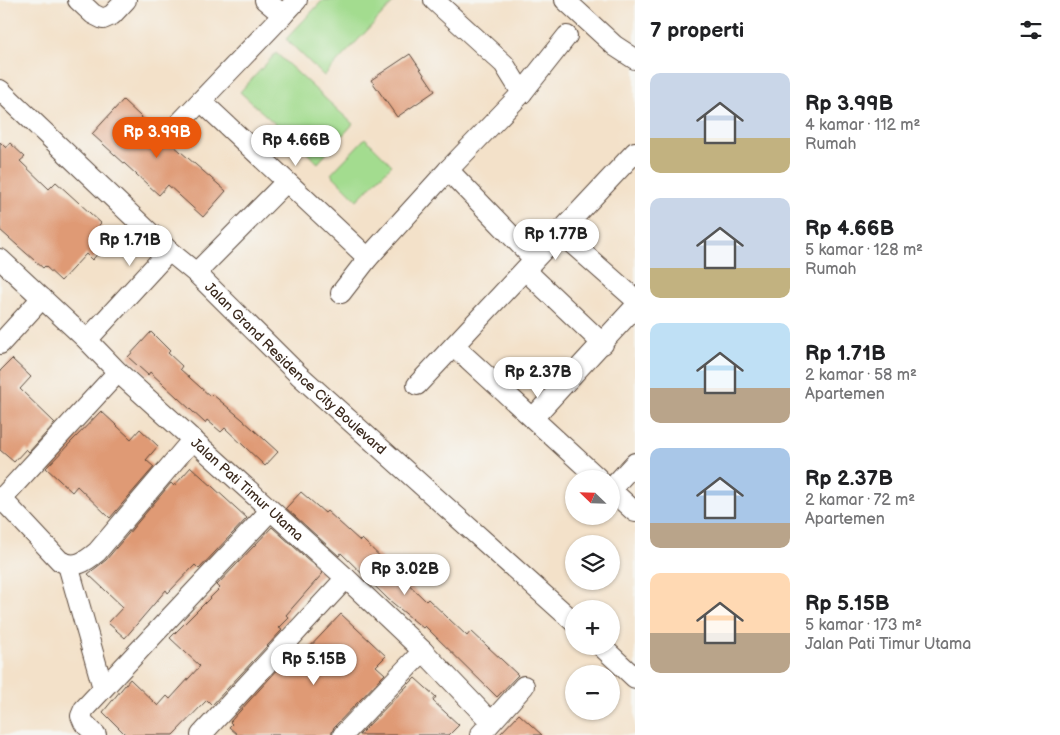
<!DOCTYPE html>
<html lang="id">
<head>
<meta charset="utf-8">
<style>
  :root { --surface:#fff; --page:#f6f6f6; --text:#202124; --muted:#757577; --accent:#ea580c }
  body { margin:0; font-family:"Balsamiq Sans",sans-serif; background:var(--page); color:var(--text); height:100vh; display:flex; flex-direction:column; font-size:19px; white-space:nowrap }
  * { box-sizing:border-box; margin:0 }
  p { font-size:16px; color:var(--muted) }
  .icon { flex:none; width:28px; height:28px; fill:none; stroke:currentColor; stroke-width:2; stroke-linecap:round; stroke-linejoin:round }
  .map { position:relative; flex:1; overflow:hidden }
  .side { display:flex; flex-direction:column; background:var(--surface); width:425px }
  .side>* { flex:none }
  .needle { width:32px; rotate:293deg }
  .buttons { position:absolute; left:565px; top:470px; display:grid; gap:10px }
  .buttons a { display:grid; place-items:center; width:55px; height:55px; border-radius:50%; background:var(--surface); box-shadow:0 1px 4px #0004; font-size:25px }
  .price { position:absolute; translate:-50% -42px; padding:0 11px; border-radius:18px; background:#fff; color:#222; font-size:16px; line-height:32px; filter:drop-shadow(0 1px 2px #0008) }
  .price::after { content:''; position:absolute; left:50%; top:30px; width:15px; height:11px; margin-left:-8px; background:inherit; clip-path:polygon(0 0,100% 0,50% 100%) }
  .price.active { background:var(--accent); color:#fff }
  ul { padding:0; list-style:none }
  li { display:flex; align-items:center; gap:15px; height:125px; padding:0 15px }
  li span { display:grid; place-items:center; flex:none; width:140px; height:100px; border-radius:10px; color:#555 }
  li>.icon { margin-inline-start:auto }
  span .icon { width:60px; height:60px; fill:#fffc; stroke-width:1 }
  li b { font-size:21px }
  h2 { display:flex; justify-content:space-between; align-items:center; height:60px; padding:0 15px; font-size:21px }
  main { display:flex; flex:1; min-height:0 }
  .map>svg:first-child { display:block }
</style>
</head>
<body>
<main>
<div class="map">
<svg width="635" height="735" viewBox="0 0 635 735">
  <rect width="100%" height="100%" fill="#f6f6f2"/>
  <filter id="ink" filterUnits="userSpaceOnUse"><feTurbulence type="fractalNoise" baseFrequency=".02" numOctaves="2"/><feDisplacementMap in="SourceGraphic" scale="10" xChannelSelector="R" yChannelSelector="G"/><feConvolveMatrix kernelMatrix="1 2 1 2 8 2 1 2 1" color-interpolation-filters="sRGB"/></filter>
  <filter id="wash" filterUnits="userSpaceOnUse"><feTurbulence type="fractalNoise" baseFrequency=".0096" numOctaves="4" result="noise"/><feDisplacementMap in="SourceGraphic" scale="20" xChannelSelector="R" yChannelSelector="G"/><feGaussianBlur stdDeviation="1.12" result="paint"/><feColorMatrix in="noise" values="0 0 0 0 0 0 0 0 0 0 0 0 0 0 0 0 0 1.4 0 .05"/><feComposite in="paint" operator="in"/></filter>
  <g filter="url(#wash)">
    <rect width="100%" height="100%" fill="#f3e1c9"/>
    <path fill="#a3dc8f" stroke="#6f8356" d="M323,0H392L394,2L324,76L286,39Z
      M276,53L353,124L318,163L240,92Z
      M365,138L392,165L357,200L331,174Z"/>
    <g id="blocks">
      <path fill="#df9a75" d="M410,54L435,91L397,117L371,80Z
        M123,100L157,132L161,143L173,145L226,191L203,217L168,185L159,195L92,134Z
        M0,142L6,148L10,143L25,157L20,161L49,189L56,182L101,223L99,225L113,238L92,260L86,254L61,281L45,266L43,268L0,230Z
        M151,332L170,351L168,353L182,366L180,369L210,396L212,394L242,419L278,452L265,466L225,428L221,432L207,420L205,423L150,372L148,375L128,357Z
        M12,359L31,377L20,389L55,423L29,452L26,449L14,462L0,450V371Z
        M101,411L131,439L140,429L158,446L146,460L154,467L110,518L77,486L72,492L46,468Z
        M191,467L247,518L199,569L195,565L168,593L166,590L125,638L108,623L123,607L88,574L106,560L171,483L174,486Z
        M301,492L325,513L327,511L360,541L362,539L426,601L428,599L467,636L471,631L518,675L497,697L425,626L423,628L388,599L341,553L339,556L286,508Z
        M272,527L323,573L286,615L289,618L279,628L282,630L212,705L207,700L173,735H126L103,712L130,679L158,706L167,696L170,699L200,666L170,638L220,588L217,585Z
        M341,614L386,656L376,666L385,674L334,727L331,735H238L229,727L232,724L230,722L299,646L305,652Z
        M415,678L436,697L433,701L459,725L449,735H359Z
        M519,714L542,735H499Z"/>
    </g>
  </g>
  <g filter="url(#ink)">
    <use href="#blocks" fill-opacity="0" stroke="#574538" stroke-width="1"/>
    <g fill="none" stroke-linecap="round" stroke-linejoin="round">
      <g stroke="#574538" stroke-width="22">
        <g id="minor">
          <path d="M78,0L93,14L103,19L112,15L126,0"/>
          <path d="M434,0L504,64L522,93L448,170"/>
          <path d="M565,0L615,46L635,59"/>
          <path d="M283,15L297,0"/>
          <path id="s1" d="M0,90L169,251L196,273L299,375L574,622"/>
          <path d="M522,93L567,36"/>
          <path d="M201,101L368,258"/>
          <path d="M169,134L283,15L265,0"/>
          <path d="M559,232L635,299"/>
          <path id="s2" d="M0,259L87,340L118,372L346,578L423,651L491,722"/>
          <path d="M525,270L603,344"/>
          <path d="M196,273L286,182"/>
          <path d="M341,293L368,258L448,170L534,259"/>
          <path d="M87,340L169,251"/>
          <path d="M0,344L42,298"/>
          <path d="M454,346L599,479"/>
          <path d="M417,385L635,152"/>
          <path d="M533,418L635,307"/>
          <path d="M611,489L635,463"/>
          <path d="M611,490L635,512"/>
          <path d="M0,497L60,561C75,569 85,562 97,552L193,439"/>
          <path d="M2,498L118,372"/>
          <path d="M68,565L103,688"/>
          <path d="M601,646L635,678"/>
          <path d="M96,735L84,723L81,716L84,709L270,511"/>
          <path d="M201,735L346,578"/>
          <path d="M343,735L423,651"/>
          <path d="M480,735L524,686"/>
        </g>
      </g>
      <use href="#minor" stroke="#fff" stroke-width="20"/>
    </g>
  </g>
  <g text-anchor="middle" stroke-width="4" stroke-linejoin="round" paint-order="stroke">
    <g font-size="14" fill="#3b2a1e" stroke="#f6f6f2">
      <text dy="5" stroke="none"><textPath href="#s1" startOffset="406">Jalan Grand Residence City Boulevard</textPath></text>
      <text dy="5" stroke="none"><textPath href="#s2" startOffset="338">Jalan Pati Timur Utama</textPath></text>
    </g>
  </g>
</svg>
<div class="buttons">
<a><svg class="needle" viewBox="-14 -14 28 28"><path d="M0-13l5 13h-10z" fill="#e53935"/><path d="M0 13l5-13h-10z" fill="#757577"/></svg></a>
<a><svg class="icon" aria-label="layers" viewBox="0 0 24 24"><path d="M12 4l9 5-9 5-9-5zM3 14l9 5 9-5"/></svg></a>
<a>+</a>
<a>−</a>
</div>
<b class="price active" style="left:157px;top:159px">Rp 3.99B</b>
<b class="price" style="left:296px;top:167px">Rp 4.66B</b>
<b class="price" style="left:556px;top:261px">Rp 1.77B</b>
<b class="price" style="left:130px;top:267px">Rp 1.71B</b>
<b class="price" style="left:538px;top:399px">Rp 2.37B</b>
<b class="price" style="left:405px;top:596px">Rp 3.02B</b>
<b class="price" style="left:314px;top:686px">Rp 5.15B</b>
</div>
<section class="side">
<h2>7 properti<svg class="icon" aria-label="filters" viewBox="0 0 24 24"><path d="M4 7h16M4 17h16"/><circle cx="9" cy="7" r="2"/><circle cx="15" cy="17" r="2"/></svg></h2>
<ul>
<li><span style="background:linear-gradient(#c9d6e8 65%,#c2b280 0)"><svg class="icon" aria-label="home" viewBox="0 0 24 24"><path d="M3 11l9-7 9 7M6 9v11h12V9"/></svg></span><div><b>Rp 3.99B</b><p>4 kamar · 112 m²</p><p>Rumah</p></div></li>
<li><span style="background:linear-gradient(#c9d6e8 70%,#c2b280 0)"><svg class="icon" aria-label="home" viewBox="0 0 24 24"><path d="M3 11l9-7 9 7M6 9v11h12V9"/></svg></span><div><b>Rp 4.66B</b><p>5 kamar · 128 m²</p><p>Rumah</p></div></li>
<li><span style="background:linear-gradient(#bfe0f5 65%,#b9a48a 0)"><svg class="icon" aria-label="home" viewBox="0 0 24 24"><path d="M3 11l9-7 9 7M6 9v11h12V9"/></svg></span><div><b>Rp 1.71B</b><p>2 kamar · 58 m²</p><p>Apartemen</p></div></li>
<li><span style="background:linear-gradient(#a9c7e8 75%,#b9a48a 0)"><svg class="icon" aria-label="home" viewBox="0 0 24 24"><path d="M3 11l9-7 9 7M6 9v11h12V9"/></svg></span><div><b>Rp 2.37B</b><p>2 kamar · 72 m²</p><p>Apartemen</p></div></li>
<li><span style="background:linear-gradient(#ffd9b3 60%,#b9a48a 0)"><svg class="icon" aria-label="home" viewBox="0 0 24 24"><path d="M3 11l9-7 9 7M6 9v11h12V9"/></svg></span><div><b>Rp 5.15B</b><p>5 kamar · 173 m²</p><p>Jalan Pati Timur Utama</p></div></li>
</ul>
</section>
</main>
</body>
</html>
